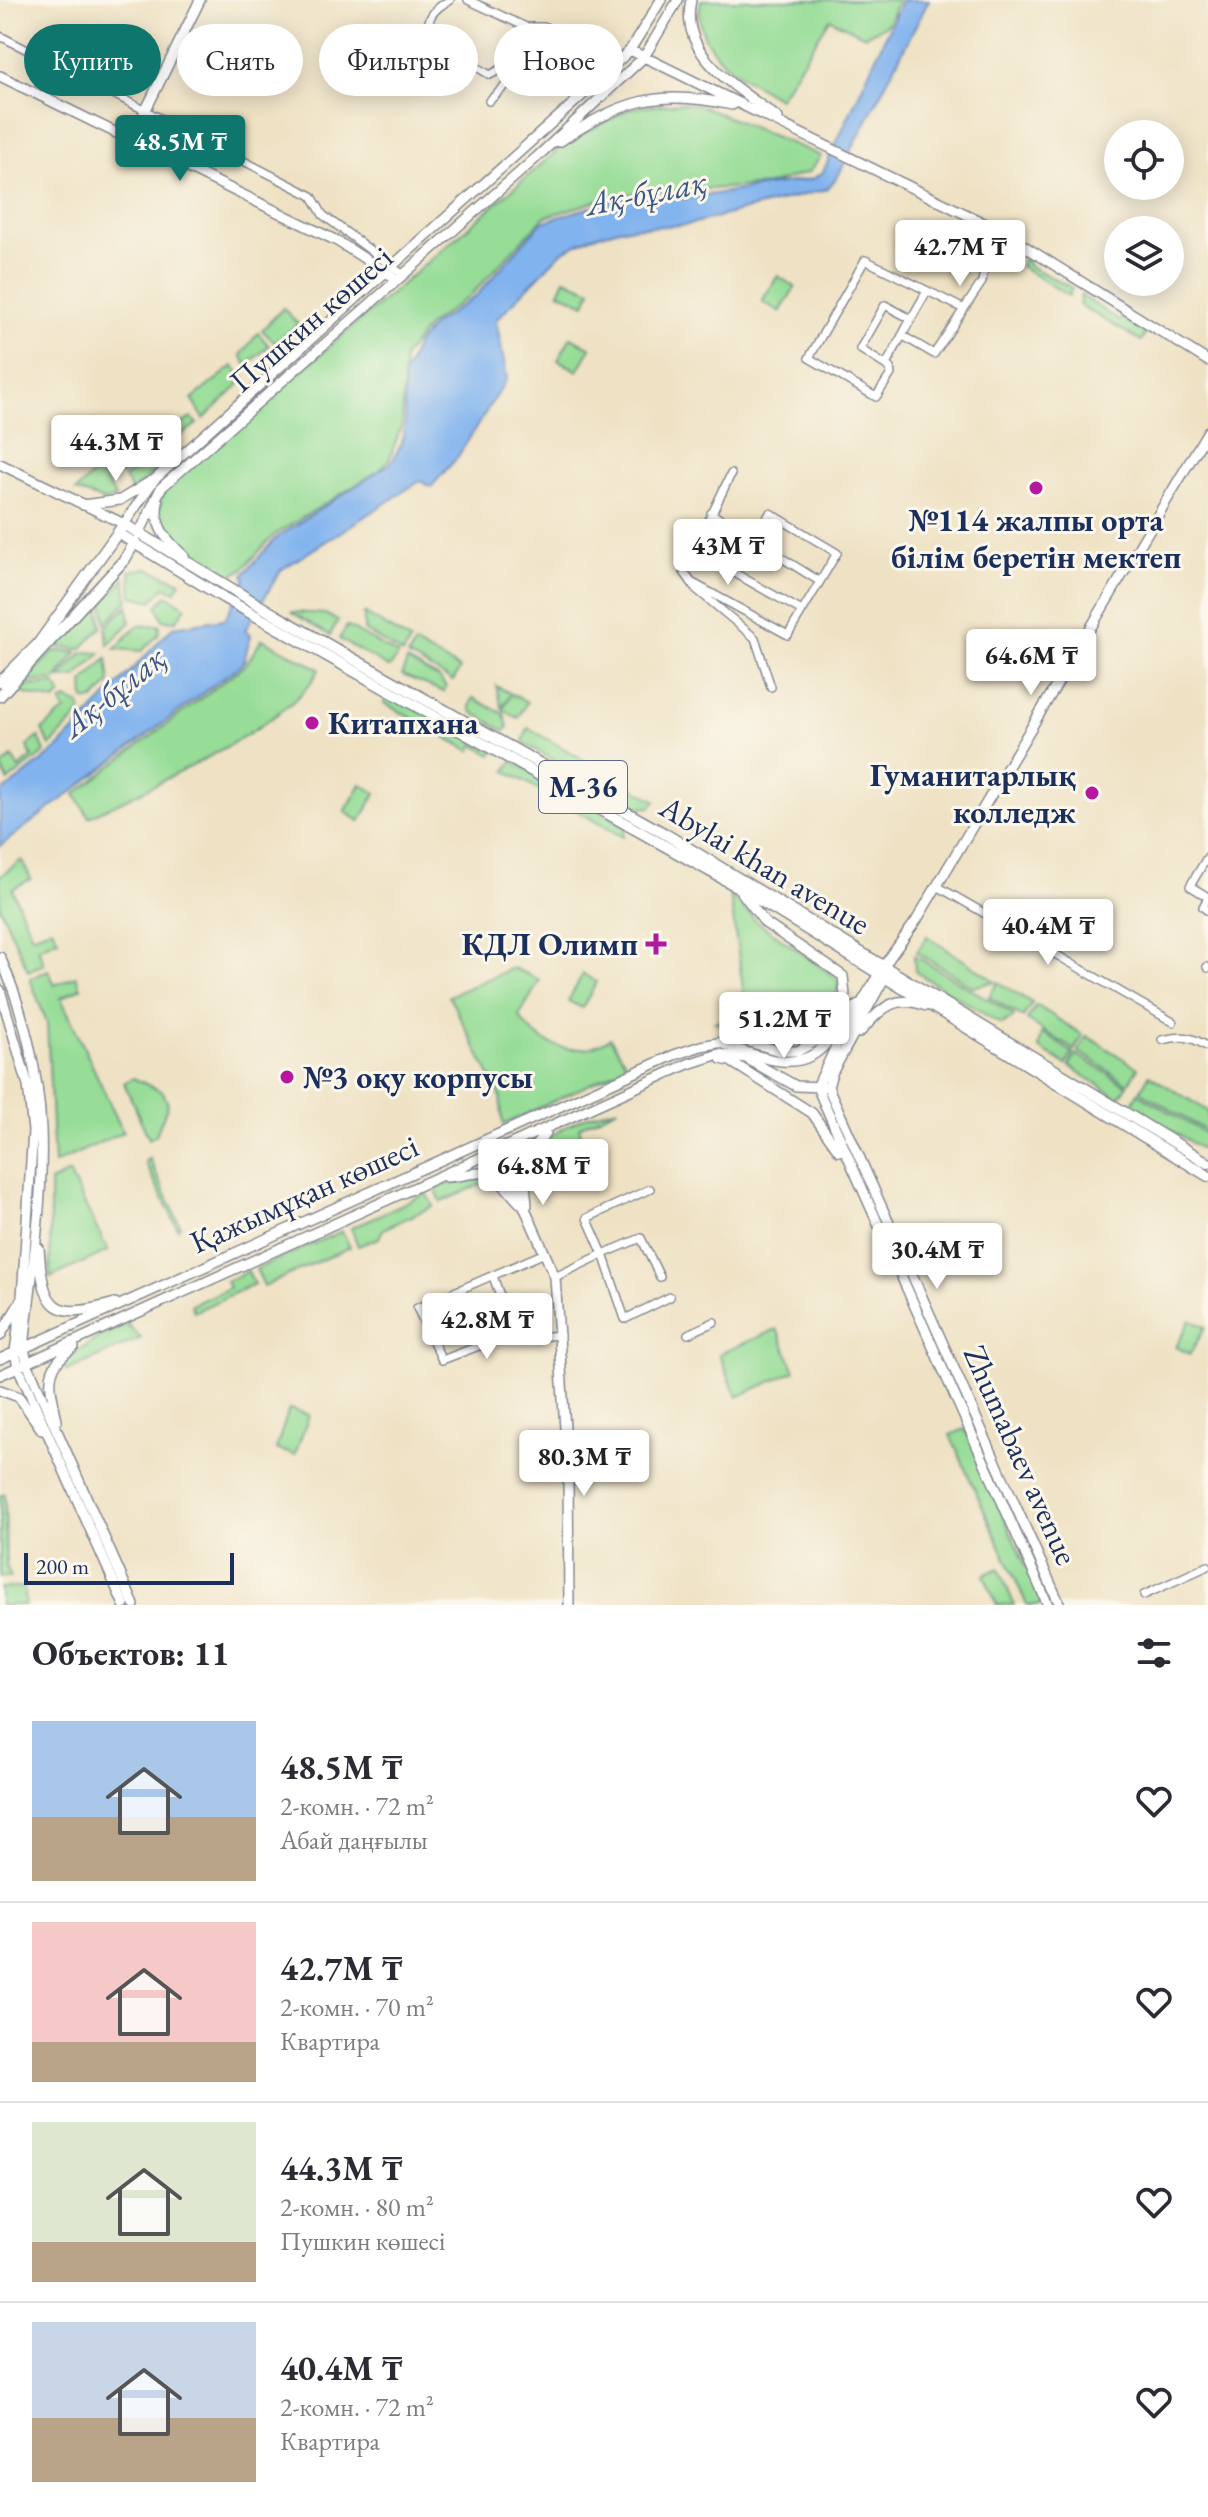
<!DOCTYPE html>
<html lang="ru">
<head>
<meta charset="utf-8">
<style>
  :root { --surface:#fff; --page:#f7f7f7; --text:#2b2b33; --muted:#7c7c81; --line:#e1e1e2; --accent:#0f766e }
  body { margin:0; font-family:"EB Garamond",serif; background:var(--page); color:var(--text); height:100vh; display:flex; flex-direction:column; font-size:30px; white-space:nowrap }
  * { box-sizing:border-box; margin:0 }
  p { font-size:26px; color:var(--muted) }
  .icon { flex:none; width:44px; height:44px; fill:none; stroke:currentColor; stroke-width:2; stroke-linecap:round; stroke-linejoin:round }
  .map { position:relative; height:1605px; overflow:hidden }
  .panel { display:flex; flex-direction:column; background:var(--surface); flex:1 }
  .panel>* { flex:none }
  .banner { position:absolute; left:24px; top:24px; width:800px; height:72px; display:flex; gap:16px }
  .tools { position:absolute; left:1104px; top:120px; display:grid; gap:16px }
  .tools a { display:grid; place-items:center; width:80px; height:80px; border-radius:50%; background:var(--surface); box-shadow:0 4px 20px #0003; font-size:40px }
  .scale { position:absolute; left:24px; bottom:20px; width:210px; box-sizing:border-box; padding-left:8px; border:4px solid #1b2f5e; border-top:0; font-size:22px; line-height:28px; white-space:nowrap; color:#1b2f5e; -webkit-text-stroke:6px #fbf7ec; paint-order:stroke }
  .price { position:absolute; translate:-50% -68px; padding:0 18px; border-radius:8px; background:#fff; color:#222; font-size:26px; line-height:52px; filter:drop-shadow(0 2px 4px #0008) }
  .price::after { content:''; position:absolute; left:50%; top:48px; width:24px; height:18px; margin-left:-12px; background:inherit; clip-path:polygon(0 0,100% 0,50% 100%) }
  .price.selected { background:var(--accent); color:#fff }
  ul { padding:0; list-style:none }
  li { display:flex; align-items:center; gap:24px; height:200px; padding:0 32px }
  li+li { border-top:2px solid var(--line) }
  li span { display:grid; place-items:center; flex:none; width:224px; height:160px; border-radius:0px; color:#555 }
  li>.icon { margin-inline-start:auto }
  span .icon { width:96px; height:96px; fill:#fffc; stroke-width:1 }
  li b { font-size:34px }
  h2 { display:flex; justify-content:space-between; align-items:center; height:96px; padding:0 32px; font-size:34px }
  .pill { padding:0 28px; border-radius:36px; background:var(--surface); box-shadow:0 4px 20px #0003; font-size:28px; line-height:72px }
  .pill.selected { background:var(--accent); color:#fff }
  .map>svg:first-child { display:block }
</style>
</head>
<body>
<div class="map">
<svg width="1208" height="1605" viewBox="0 0 1208 1605">
  <rect width="100%" height="100%" fill="#fbf7ec"/>
  <filter id="ink" filterUnits="userSpaceOnUse"><feTurbulence type="fractalNoise" baseFrequency=".0125" numOctaves="2"/><feDisplacementMap in="SourceGraphic" scale="16" xChannelSelector="R" yChannelSelector="G"/><feConvolveMatrix kernelMatrix="1 2 1 2 8 2 1 2 1" color-interpolation-filters="sRGB"/></filter>
  <filter id="wash" filterUnits="userSpaceOnUse"><feTurbulence type="fractalNoise" baseFrequency=".006" numOctaves="4" result="noise"/><feDisplacementMap in="SourceGraphic" scale="32" xChannelSelector="R" yChannelSelector="G"/><feGaussianBlur stdDeviation="1.8" result="paint"/><feColorMatrix in="noise" values="0 0 0 0 0 0 0 0 0 0 0 0 0 0 0 0 0 1.4 0 .05"/><feComposite in="paint" operator="in"/></filter>
  <g filter="url(#wash)">
    <rect width="100%" height="100%" fill="#efe2c4"/>
    <path fill="#97dd97" stroke="#59867a" stroke-width="2" d="M701,0H898L888,24L865,36L830,19L779,98C742,77 690,51 701,0Z
      M680,103L699,105L821,156L809,172L768,185L616,195L544,217L471,295L428,326L404,357L402,424L389,460L380,470L274,535L242,570L228,576L168,538L158,515L163,490L565,144L631,108Z
      M1025,258L1028,265L1072,288L1069,296L1020,266Z
      M778,276L795,287L780,312L762,301Z
      M565,279L591,290L585,304L559,292Z
      M1081,295L1119,321L1122,318L1146,333L1141,341L1079,305Z
      M283,308L298,324L275,343L262,330Z
      M258,333L269,346L247,365L241,355Z
      M571,337L591,348L578,371L558,360Z
      M233,366L245,379L204,419L192,399Z
      M192,417L197,424L160,450L155,443Z
      M153,445L158,453L122,475L116,466Z
      M160,454L165,463L132,491L124,478Z
      M98,469L116,498L105,501L76,491Z
      M147,568L181,582L175,592L165,587L152,601L132,596L130,571Z
      M125,579L128,600L106,623L103,601Z
      M167,595L186,607L176,621L163,620L157,606Z
      M99,605L102,627L81,649L58,647Z
      M128,605L130,623L108,645L106,627Z
      M291,612L325,614L338,621L330,635Z
      M364,613L410,641L403,654L364,630Z
      M160,625L159,634L142,651L115,649L137,626Z
      M347,626L398,655L390,668L339,639Z
      M262,639L319,669C297,722 143,790 89,817L75,794L246,664Z
      M415,644L460,669L453,681L408,656Z
      M54,651L77,652L55,680L23,682Z
      M83,652L101,653L76,677L59,678Z
      M107,658L110,683L94,700H84L83,683Z
      M407,661L439,678L446,687L444,692L402,675Z
      M55,684L61,695L55,701L17,692L19,686Z
      M496,686L527,702L518,718L503,710L510,695L502,707Z
      M388,694L494,750L492,755L474,745L471,751L384,703Z
      M473,698L504,714L508,727L505,731L472,712L470,706Z
      M66,699L80,705L81,713L50,746L42,730L65,711L61,703Z
      M528,728L656,801L651,807L638,808L527,745L523,741Z
      M39,737L45,752L8,781L1,767L12,757L19,768L32,757L27,746Z
      M512,761L626,826L623,837L506,771Z
      M361,784L376,793L360,821L345,812Z
      M22,860L31,879L12,889L32,936L52,928L58,939L38,948L44,964L28,971L0,907V876Z
      M730,895L755,920L838,979C839,994 830,1006 824,1020C800,1069 753,1037 715,1022L746,1010Z
      M927,936L995,981L973,987L917,952Z
      M914,955L1014,1015L1013,1018L1001,1024L924,977L915,971Z
      M513,968L540,980L519,1016C539,1047 578,1060 610,1038L628,1066L503,1125L500,1095L449,996Z
      M48,970L55,985L76,976L81,988L61,998L123,1132L54,1164L47,1023L30,979Z
      M583,974L597,982L582,1008L568,1001Z
      M998,982L1032,1003L1023,1017L989,997Z
      M1036,1005L1083,1035L1074,1050L1027,1020Z
      M1042,1032L1073,1053L1066,1065L1039,1048Z
      M1087,1036L1138,1068L1128,1084L1078,1051Z
      M1076,1054L1127,1086L1119,1098L1069,1066Z
      M1149,1075L1208,1111V1132L1140,1091Z
      M133,1078L163,1092L168,1104L156,1135L149,1139L124,1083Z
      M1138,1093L1208,1135V1153L1131,1105Z
      M618,1108L579,1127L581,1135L529,1158C550,1131 583,1114 618,1108Z
      M149,1158L180,1225L178,1229L145,1162Z
      M69,1173L108,1251L50,1278V1182Z
      M484,1178L491,1180L441,1202L435,1187Z
      M426,1193L433,1206L383,1229L379,1238L358,1246L351,1228Z
      M342,1231L350,1247L264,1286L256,1269Z
      M248,1271L254,1284L194,1312L191,1305L229,1288L226,1281Z
      M1190,1320L1205,1327L1190,1354L1176,1347Z
      M127,1324L141,1338L67,1371L61,1364L100,1336Z
      M777,1329L795,1371L737,1397L719,1354Z
      M289,1409L309,1415L295,1455L276,1449Z
      M965,1429L1043,1605H1027L950,1435Z
      M5,1494L6,1566L11,1577H0V1496Z
      M999,1568L1014,1604L1013,1605H997L984,1575Z
      M24,1587L25,1605H0V1588Z"/>
    <path fill="#81b3ee" stroke="#4e71a6" stroke-width="2" d="M902,0H929L838,176L827,189L687,225L623,228L591,237L563,251L496,320L507,378L457,458L431,487L420,481L281,570L245,630L251,635L243,663L0,846V794L58,748L173,627L225,619L245,581L244,574L276,538L391,463L402,443L405,424L404,375L417,344L432,326L476,296L542,222L620,198H689L812,179L823,172Z"/>
  </g>
  <g filter="url(#ink)">
    <g fill="none" stroke-linecap="round" stroke-linejoin="round">
      <g stroke="#858891" stroke-width="10">
        <path id="street" d="M450,0C433,9 424,20 430,39L490,75L512,63L546,27
          M468,0L526,27H546L594,83
          M0,36L312,196L323,215L402,274
          M489,101L556,39
          M911,319L927,291
          M903,336L934,354L982,282L989,242L1000,231
          M886,365L911,319L885,305L860,349L890,368L891,374L876,397L809,358L865,260L964,309
          M731,474L684,572L696,589L755,638L771,687
          M711,513L747,537
          M744,535L724,567L802,611
          M691,582L788,635L837,553L770,513L753,540L819,581
          M1208,856L1190,886L1208,897
          M937,886L1173,1022
          M1208,897L1203,907L1208,911
          M1207,967L1208,968
          M1162,1040C1182,1035 1191,1036 1208,1047
          M545,1253L417,1308L442,1360L513,1333L537,1337L560,1335
          M493,1276L513,1333
          M555,1277L603,1254L587,1218L650,1189
          M660,1277L641,1238L603,1254L625,1319L670,1297
          M688,1334L714,1322
          M1144,1595L1208,1566"/>
      </g>
      <g stroke="#858891" stroke-width="12">
        <path id="secondary" d="M691,0C678,57 741,89 778,118
          M630,50L1000,231L1208,361
          M0,76L337,241L392,276
          M131,140L200,0
          M559,142C621,101 657,88 732,105
          M0,464L124,524L154,480L586,92L630,50L661,0
          M158,502C153,527 167,540 184,556
          M83,505L120,500L151,481
          M139,534L161,488L537,157L644,57L678,0
          M0,957C23,1008 39,1074 41,1129C44,1201 31,1276 24,1348L27,1363L134,1605
          M887,973L832,1073L828,1087L1060,1605
          M0,990L28,1085L33,1131L22,1297L15,1352L18,1367L124,1605
          M859,1033C881,1010 892,993 926,1006
          M721,1043C758,1056 801,1078 829,1040C840,1027 846,1012 861,1003
          M742,1056L796,1086L823,1087
          M721,1059L730,1061L812,1113L839,1151
          M817,1087L837,1044L883,967L916,921L1208,431
          M817,1087L1048,1605
          M499,1149L555,1277L568,1474L569,1605
          M447,1177C459,1177 468,1173 479,1173C497,1172 509,1192 520,1203
          M527,1205L523,1161L546,1133
          M39,1248C43,1312 55,1320 115,1303
          M0,1336L19,1304
          M0,1359L674,1055L701,1046L739,1039L780,1051H798L816,1041L845,996L843,976L765,923L740,890
          M0,1375L688,1064L719,1054L746,1058
          M0,1390L19,1397L42,1430
          M57,1421C51,1387 41,1369 74,1347"/>
      </g>
      <g stroke="#858891" stroke-width="13">
        <path id="primary" d="M118,533L224,598L738,887L1208,1176
          M0,682L38,644L124,524L277,616L667,835L1208,1163
          M0,696L125,559L135,542"/>
      </g>
      <use href="#street" stroke="#fff" stroke-width="7"/>
      <use href="#secondary" stroke="#fff" stroke-width="9"/>
      <use href="#primary" stroke="#fff" stroke-width="10"/>
    </g>
  </g>
  <g fill="#b5179e" stroke="#fbf7ec" stroke-width="3">
    <circle cx="1036" cy="488" r="8"/>
    <circle cx="312" cy="723" r="8"/>
    <circle cx="1092" cy="793" r="8"/>
    <path d="M652 932h8v8h8v8h-8v8h-8v-8h-8v-8h8z"/>
    <circle cx="287" cy="1077" r="8"/>
  </g>
  <g text-anchor="middle" stroke-width="6" stroke-linejoin="round" paint-order="stroke">
    <rect fill="#fbf7ec" stroke="#5e6b89" stroke-width="2" x="539" y="761" width="88" height="52" rx="6"/>
    <g font-size="30" font-weight="bold" fill="#1b2f5e">
      <text x="583" y="797">M-36</text>
    </g>
    <g font-size="32" fill="#1b2f5e" stroke="#fbf7ec">
      <text transform="translate(311 319) rotate(-41)" y="11">Пушкин көшесі</text>
      <text transform="translate(765 865) rotate(31)" y="11">Abylai khan avenue</text>
      <text transform="translate(304 1194) rotate(-24)" y="11">Қажымұқан көшесі</text>
      <text transform="translate(1021 1455) rotate(66)" y="11">Zhumabaev avenue</text>
    </g>
    <g font-size="32" font-weight="bold" fill="#1b2f5e" stroke="#fbf7ec" text-anchor="start">
      <text x="1036" y="531" text-anchor="middle">№114 жалпы орта<tspan x="1036" dy="37">білім беретін мектеп</tspan></text>
      <text x="328" y="734">Китапхана</text>
      <text x="1076" y="786" text-anchor="end">Гуманитарлық<tspan x="1076" dy="37">колледж</tspan></text>
      <text x="638" y="955" text-anchor="end">КДЛ Олимп</text>
      <text x="303" y="1088">№3 оқу корпусы</text>
    </g>
    <g font-size="34" font-style="italic" fill="#3a5789" stroke="#fbf7ec">
      <text transform="translate(646 192) rotate(-11)" y="12">Ақ-бұлақ</text>
      <text transform="translate(113 691) rotate(-39)" y="12">Ақ-бұлақ</text>
    </g>
  </g>
</svg>
<div class="tools">
<a><svg class="icon" aria-label="locate" viewBox="0 0 24 24"><circle cx="12" cy="12" r="6"/><path d="M12 2v4M12 18v4M2 12h4M18 12h4"/></svg></a>
<a><svg class="icon" aria-label="layers" viewBox="0 0 24 24"><path d="M12 4l9 5-9 5-9-5zM3 14l9 5 9-5"/></svg></a>
</div>
<div class="scale">200 m</div>
<b class="price selected" style="left:180px;top:183px">48.5M ₸</b>
<b class="price" style="left:960px;top:288px">42.7M ₸</b>
<b class="price" style="left:116px;top:483px">44.3M ₸</b>
<b class="price" style="left:728px;top:587px">43M ₸</b>
<b class="price" style="left:1031px;top:697px">64.6M ₸</b>
<b class="price" style="left:1048px;top:967px">40.4M ₸</b>
<b class="price" style="left:784px;top:1060px">51.2M ₸</b>
<b class="price" style="left:543px;top:1207px">64.8M ₸</b>
<b class="price" style="left:937px;top:1291px">30.4M ₸</b>
<b class="price" style="left:487px;top:1361px">42.8M ₸</b>
<b class="price" style="left:584px;top:1498px">80.3M ₸</b>
<div class="banner">
<a class="pill selected">Купить</a>
<a class="pill">Снять</a>
<a class="pill">Фильтры</a>
<a class="pill">Новое</a>
</div>
</div>
<section class="panel">
<h2>Объектов: 11<svg class="icon" aria-label="filters" viewBox="0 0 24 24"><path d="M4 7h16M4 17h16"/><circle cx="9" cy="7" r="2"/><circle cx="15" cy="17" r="2"/></svg></h2>
<ul>
<li><span style="background:linear-gradient(#a9c7e8 60%,#b9a48a 0)"><svg class="icon" aria-label="home" viewBox="0 0 24 24"><path d="M3 11l9-7 9 7M6 9v11h12V9"/></svg></span><div><b>48.5M ₸</b><p>2-комн. · 72 m²</p><p>Абай даңғылы</p></div><svg class="icon" aria-label="heart" viewBox="0 0 24 24"><path d="M12 20l-8-8c-3-5 5-10 8-4 3-6 11-1 8 4z"/></svg></li>
<li><span style="background:linear-gradient(#f6c9c9 75%,#b9a48a 0)"><svg class="icon" aria-label="home" viewBox="0 0 24 24"><path d="M3 11l9-7 9 7M6 9v11h12V9"/></svg></span><div><b>42.7M ₸</b><p>2-комн. · 70 m²</p><p>Квартира</p></div><svg class="icon" aria-label="heart" viewBox="0 0 24 24"><path d="M12 20l-8-8c-3-5 5-10 8-4 3-6 11-1 8 4z"/></svg></li>
<li><span style="background:linear-gradient(#dfe7d0 75%,#b9a48a 0)"><svg class="icon" aria-label="home" viewBox="0 0 24 24"><path d="M3 11l9-7 9 7M6 9v11h12V9"/></svg></span><div><b>44.3M ₸</b><p>2-комн. · 80 m²</p><p>Пушкин көшесі</p></div><svg class="icon" aria-label="heart" viewBox="0 0 24 24"><path d="M12 20l-8-8c-3-5 5-10 8-4 3-6 11-1 8 4z"/></svg></li>
<li><span style="background:linear-gradient(#c9d6e8 60%,#b9a48a 0)"><svg class="icon" aria-label="home" viewBox="0 0 24 24"><path d="M3 11l9-7 9 7M6 9v11h12V9"/></svg></span><div><b>40.4M ₸</b><p>2-комн. · 72 m²</p><p>Квартира</p></div><svg class="icon" aria-label="heart" viewBox="0 0 24 24"><path d="M12 20l-8-8c-3-5 5-10 8-4 3-6 11-1 8 4z"/></svg></li>
</ul>
</section>
</body>
</html>
